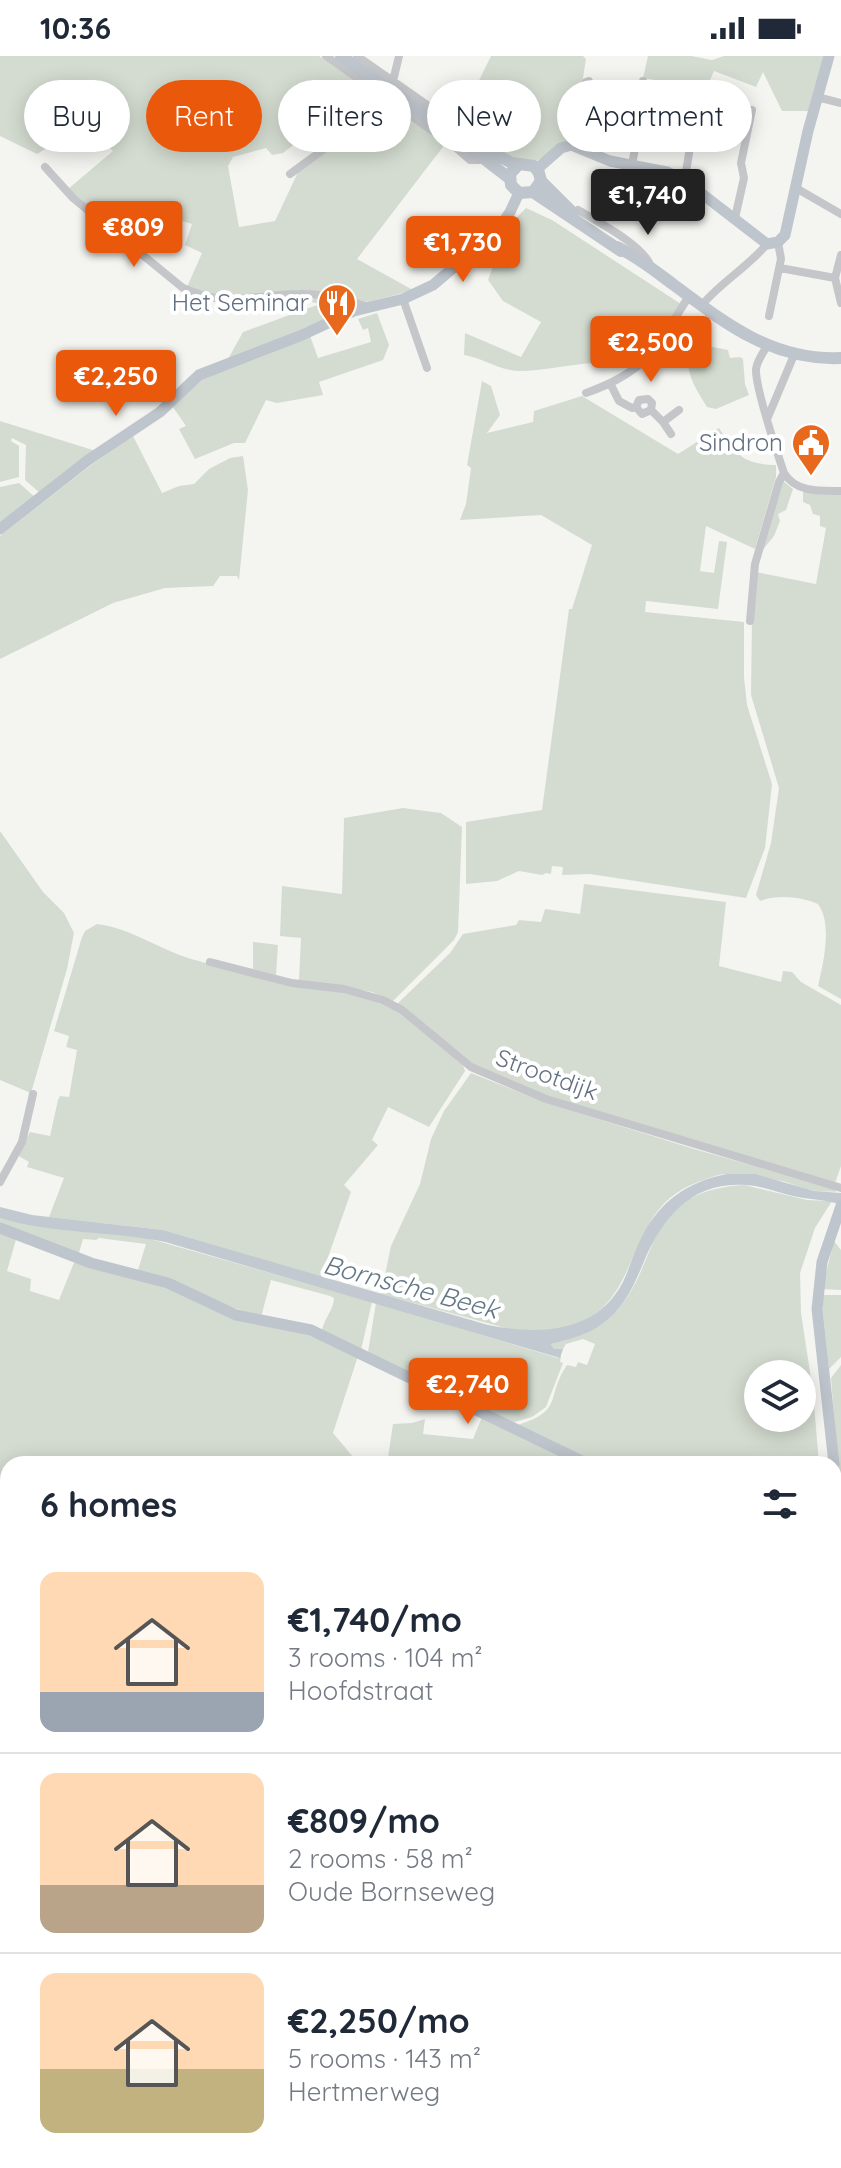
<!DOCTYPE html>
<html lang="en">
<head>
<meta charset="utf-8">
<style>
  :root { --surface:#fff; --page:#f2f2f3; --text:#1f2937; --muted:#747a83; --line:#e0e1e3; --accent:#ea580c }
  body { margin:0; font-family:Quicksand,sans-serif; background:var(--page); color:var(--text); height:100vh; display:flex; flex-direction:column; font-size:30px; white-space:nowrap }
  * { box-sizing:border-box; margin:0 }
  p { font-size:26px; color:var(--muted) }
  .icon { flex:none; width:44px; height:44px; fill:none; stroke:currentColor; stroke-width:2; stroke-linecap:round; stroke-linejoin:round }
  .map { position:relative; flex:1; overflow:hidden }
  .panel { position:absolute; left:0px; top:1400px; width:842px; height:712px; display:flex; flex-direction:column; background:var(--surface); border-radius:24px 24px 0 0; box-shadow:0 4px 20px #0003 }
  .panel>* { flex:none }
  .banner { position:absolute; left:24px; top:24px; width:794px; height:72px; display:flex; gap:16px }
  .controls { position:absolute; left:744px; top:1304px; display:grid; gap:16px }
  .controls a { display:grid; place-items:center; width:72px; height:72px; border-radius:50%; background:var(--surface); box-shadow:0 4px 20px #0003; font-size:40px }
  .price { position:absolute; translate:-50% -68px; padding:0 18px; border-radius:8px; background:var(--accent); color:#fff; font-size:26px; line-height:52px; filter:drop-shadow(0 2px 4px #0008) }
  .price::after { content:''; position:absolute; left:50%; top:48px; width:24px; height:18px; margin-left:-12px; background:inherit; clip-path:polygon(0 0,100% 0,50% 100%) }
  .price.on { background:#222; color:#fff }
  ul { padding:0; list-style:none }
  li { display:flex; align-items:center; gap:24px; height:200px; padding:0 40px }
  li+li { border-top:2px solid var(--line) }
  li span { display:grid; place-items:center; flex:none; width:224px; height:160px; border-radius:16px; color:#555 }
  li>.icon { margin-inline-start:auto }
  span .icon { width:96px; height:96px; fill:#fffc; stroke-width:1 }
  li b { font-size:34px }
  h2 { display:flex; justify-content:space-between; align-items:center; height:96px; padding:0 40px; font-size:34px }
  .tag { padding:0 28px; border-radius:36px; background:var(--surface); box-shadow:0 4px 20px #0003; font-size:28px; line-height:72px }
  .tag.on { background:var(--accent); color:#fff }
  .status { display:flex; justify-content:space-between; align-items:center; height:56px; padding:0 40px; background:var(--surface); direction:ltr }
  .status svg { height:22px; fill:currentColor }
  .map>svg:first-child { display:block }
</style>
</head>
<body>
<div class="status"><b>10:36</b><svg viewBox="0 0 49 12"><path d="M0 12V9h3v3zM5 12V6h3v6zM10 12V3h3v9zM15 12V0h3v12zM26 1h20v11H26zM47 4h2v5h-2z"/></svg></div>
<div class="map">
<svg width="841" height="2112" viewBox="0 0 841 2112">
  <rect width="100%" height="100%" fill="#f4f5f0"/>
  <path fill="#d4dcd1" fill-rule="evenodd" d="M0,0H319L369,34C365,63 338,79 316,96L309,77L283,97L272,99L266,92L233,101L228,110L239,171L275,165L299,114L351,76L375,44L381,41L446,87L357,203L413,234L369,246L303,234L225,241L187,231L202,197L185,189L192,168L159,158L146,182L125,166L117,176L68,133L113,95L86,68L37,98L0,80Z
    M491,0H583L586,3L577,59L579,71H574L572,81L577,84C556,89 553,98 538,104C512,114 480,83 460,69V63Z
    M648,0H691L712,4L724,0H826L811,55H782L763,16L756,31L714,15L706,33L643,22Z
    M526,152L552,164L681,248L674,264L631,311C594,300 556,315 518,315C498,314 483,302 464,299L465,277L521,301L541,266L503,245L488,224L500,191L496,183Z
    M301,239L358,250L228,303L243,276L320,248L303,244L256,250L259,244Z
    M377,257L389,289L383,304L319,326L323,339L277,347L266,344L245,387H234L195,403L179,373L186,370L173,351L198,324L309,277L318,302L371,286L368,272L363,274L358,263Z
    M713,291L728,294L730,302L740,301L743,303L745,328L749,339L716,353L707,351C696,333 684,316 689,294Z
    M482,325L491,330L500,359L487,377L533,366L534,355L582,340L678,398L719,372C737,399 742,408 776,409V421L755,493L706,470L700,515L714,517L719,485L727,486L718,553L646,545L645,556L744,566V621L747,649L772,728L765,792L746,842L590,818L562,819L563,811L552,810L551,818L546,817L542,819L519,815L497,825L466,828V766L542,754L569,553H572L592,489L541,459L460,464L466,448L471,412L467,409Z
    M0,365L96,395L40,437L25,424L26,389L12,382L11,385L19,390V421L0,426Z
    M133,380L162,437L179,430L194,428L209,413L230,402L243,400L248,434L239,524L237,520H220L213,530L165,532L113,547L0,603V480L91,409Z
    M783,425L793,433L786,454L778,458L780,465L774,480L761,496Z
    M19,427L35,441L0,469V431Z
    M803,436L841,438V943L818,930C823,907 833,869 818,848C802,841 778,838 760,845L756,839L771,787L779,732L751,639L752,560L756,516L816,528L826,472L820,470V460L813,458L810,449L803,446Z
    M403,752L441,757L462,771L458,876L454,884L393,945L372,936L299,924L301,882L280,880L282,830L342,838L344,762Z
    M0,775L43,836L64,857L74,877L67,913L31,1037L0,1024Z
    M584,828L726,846L719,910L781,926L783,915L792,916L801,926L841,949V1110L835,1127L535,1037L477,1011L397,948L450,897L463,878L516,869L519,864L541,866L545,853L580,858Z
    M97,868C131,872 162,895 195,904C254,921 316,928 376,944L399,955L461,1004L465,1015L429,1071L388,1051L372,1084L378,1089L344,1129L351,1136L321,1221L163,1174L49,1161L64,1122L27,1111L29,1106L17,1099L30,1076L50,1080L58,1044L60,1040L69,1041L77,994L66,991L69,980L54,975L82,881L85,875Z
    M253,886L278,889L276,919L253,913Z
    M471,1017L541,1045L694,1093L835,1133L836,1136C830,1135 823,1136 817,1135C805,1134 794,1128 782,1125C766,1122 744,1118 727,1118C717,1118 707,1123 698,1126C605,1160 660,1286 513,1274L381,1238L391,1190L420,1128L431,1083L444,1055Z
    M744,1129L807,1144L832,1145L815,1172L800,1217L801,1257L813,1336L819,1408H593L518,1369C565,1354 545,1341 567,1309L576,1311L578,1306L587,1309L595,1288L583,1283L566,1288L563,1293H554L551,1288C569,1282 588,1278 603,1267C666,1219 632,1136 744,1129ZM758,1318H802V1362H758Z
    M0,1162L33,1169L147,1182L372,1246L361,1294L322,1274C325,1261 334,1253 334,1242L330,1240L271,1224L261,1261L233,1254L138,1214L146,1188L99,1182L96,1184L83,1183L78,1200L0,1170Z
    M0,1174L17,1180L7,1215L31,1223L30,1235L59,1244L75,1204C170,1232 268,1258 358,1300L333,1377L359,1408H8V1767L0,1764Z
    M834,1185L841,1194V1234L822,1233Z
    M821,1239H841V1301L829,1313Z
    M376,1247L558,1302L561,1300L560,1306L563,1307L546,1351L532,1361L511,1367L368,1296Z
    M841,1309V1529L834,1525V1467L839,1421L831,1322Z
    M482,1361L578,1408H387L393,1368L412,1367L425,1363L423,1378L473,1383Z
    M834,1666H841V1887L834,1879Z
    M0,1789L8,1790V2104H236L233,2112H0Z
    M841,1910V1985L834,1988V1915Z
    M841,1991V2086L834,2080V1995Z
    M278,2104H442L443,2112H292V2105Z"/>
  <path fill="#c2c9d0" d="M727,1118H755L814,1135L841,1137V1149C826,1143 809,1144 793,1140C777,1136 762,1130 746,1129C694,1125 664,1159 645,1203C635,1227 625,1252 602,1268C588,1279 569,1283 551,1288L554,1293H563L560,1302L165,1186C111,1175 53,1178 0,1162V1151L32,1159L163,1174L488,1269C538,1279 596,1278 623,1226C630,1211 634,1195 642,1180C660,1145 689,1125 727,1118Z"/>
  <g fill="none" stroke-linecap="round" stroke-linejoin="round">
    <path stroke="#c4c6ca" stroke-width="8" d="M326,0L454,90L470,104H486L491,93L484,81L456,69L357,0
      M393,25L399,0
      M817,41L841,47
      M576,91C582,69 580,48 586,26L589,25
      M632,109L637,81L634,65L643,25
      M45,111L73,142L183,232C230,253 252,238 299,238C321,237 345,244 366,250
      M290,118L350,74L378,36
      M684,124C691,96 691,71 698,43
      M796,132L841,158
      M578,154C598,166 645,190 651,211
      M735,162L744,122L741,107L752,54
      M841,199L835,222L841,247
      M780,212L835,222
      M403,243L427,312
      M702,249C721,226 748,211 767,188
      M769,260L781,203L778,186
      M767,290C763,297 757,305 756,313C755,332 777,396 784,417C796,437 821,435 841,435
      M610,327L619,345L632,352L636,351L642,358L651,354
      M586,337C648,315 656,292 689,240
      M636,351L639,344L648,343L652,347L651,354L663,366L679,354
      M768,361L794,299
      M663,366L671,378
      M750,565L755,508L779,426L784,417
      M210,906L292,927L344,933L383,944L402,954L471,1011L546,1043L841,1132
      M0,1126L22,1086L33,1038
      M834,1528L841,1531
      M445,2104L446,2112"/>
    <path stroke="#bfc5cc" stroke-width="11" d="M537,113L561,92L571,89L610,105L667,116L684,124L767,188L778,186L785,179L808,75L829,0
      M0,473L88,404L160,356L199,319L302,279L354,255L403,243L433,229L497,175L510,156L519,137
      M0,1172L91,1207L168,1227L236,1259L311,1274L588,1408
      M834,1408L817,1253L822,1206L841,1150
      M504,2112L514,2104"/>
    <path stroke="#bfc5cc" stroke-width="12" d="M341,0L447,74L509,122
      M475,88L512,107L534,110L539,117L541,125L533,136L519,137L511,129L510,118L518,109
      M541,125L573,157
      M533,136L621,195
      M617,191C638,201 655,215 674,229C726,268 773,305 841,302"/>
  </g>
  <defs>
    <g id="restaurant-pin" transform="scale(2)"><path d="M0 17L-7.5 6A9.5 9.5 0 1 1 7.5 6Z" fill="#e8691d" stroke="#fff"/><path d="M-5-6h1v4h1v-4h1v4h1v-4h1v5L-1.5 .5V6h-2V.5L-5-1ZM5-6V6H3V1.5H1.5Q1.5-4 5-6Z" fill="#fff"/></g>
    <g id="civic-pin" transform="scale(2)"><path d="M0 17L-7.5 6A9.5 9.5 0 1 1 7.5 6Z" fill="#e8691d" stroke="#fff"/><path d="M-.6-6.5H3V-4.5H.6V-3L4-1V1h2V6H-6V1h2V-1L-.6-3ZM-1.2 2.5V6h2.4V2.5Z" fill="#fff"/></g>
  </defs>
  <g fill-rule="evenodd">
    <use href="#restaurant-pin" x="337" y="247"/>
    <use href="#civic-pin" x="811" y="387"/>
  </g>
  <g text-anchor="middle" stroke-width="8" stroke-linejoin="round" paint-order="stroke">
    <g font-size="24" fill="#627082" stroke="#fff" text-anchor="end">
      <text x="309" y="255">Het Seminar</text>
      <text x="783" y="395">Sindron</text>
    </g>
    <g font-size="24" fill="#627082" stroke="#fff">
      <text transform="translate(547 1019) rotate(20)" y="8">Strootdijk</text>
    </g>
    <g font-size="26" font-style="italic" fill="#637887" stroke="#fff">
      <text transform="translate(411 1231) rotate(15)" y="9">Bornsche Beek</text>
    </g>
  </g>
</svg>
<div class="controls">
<a><svg class="icon" aria-label="layers" viewBox="0 0 24 24"><path d="M12 4l9 5-9 5-9-5zM3 14l9 5 9-5"/></svg></a>
</div>
<b class="price on" style="left:648px;top:181px">€1,740</b>
<b class="price" style="left:134px;top:213px">€809</b>
<b class="price" style="left:463px;top:228px">€1,730</b>
<b class="price" style="left:651px;top:328px">€2,500</b>
<b class="price" style="left:116px;top:362px">€2,250</b>
<b class="price" style="left:468px;top:1370px">€2,740</b>
<div class="banner">
<a class="tag">Buy</a>
<a class="tag on">Rent</a>
<a class="tag">Filters</a>
<a class="tag">New</a>
<a class="tag">Apartment</a>
</div>
<section class="panel">
<h2>6 homes<svg class="icon" aria-label="filters" viewBox="0 0 24 24"><path d="M4 7h16M4 17h16"/><circle cx="9" cy="7" r="2"/><circle cx="15" cy="17" r="2"/></svg></h2>
<ul>
<li><span style="background:linear-gradient(#ffd9b3 75%,#9aa5b1 0)"><svg class="icon" aria-label="home" viewBox="0 0 24 24"><path d="M3 11l9-7 9 7M6 9v11h12V9"/></svg></span><div><b>€1,740/mo</b><p>3 rooms · 104 m²</p><p>Hoofdstraat</p></div></li>
<li><span style="background:linear-gradient(#ffd9b3 70%,#b9a48a 0)"><svg class="icon" aria-label="home" viewBox="0 0 24 24"><path d="M3 11l9-7 9 7M6 9v11h12V9"/></svg></span><div><b>€809/mo</b><p>2 rooms · 58 m²</p><p>Oude Bornseweg</p></div></li>
<li><span style="background:linear-gradient(#ffd9b3 60%,#c2b280 0)"><svg class="icon" aria-label="home" viewBox="0 0 24 24"><path d="M3 11l9-7 9 7M6 9v11h12V9"/></svg></span><div><b>€2,250/mo</b><p>5 rooms · 143 m²</p><p>Hertmerweg</p></div></li>
</ul>
</section>
</div>
</body>
</html>
